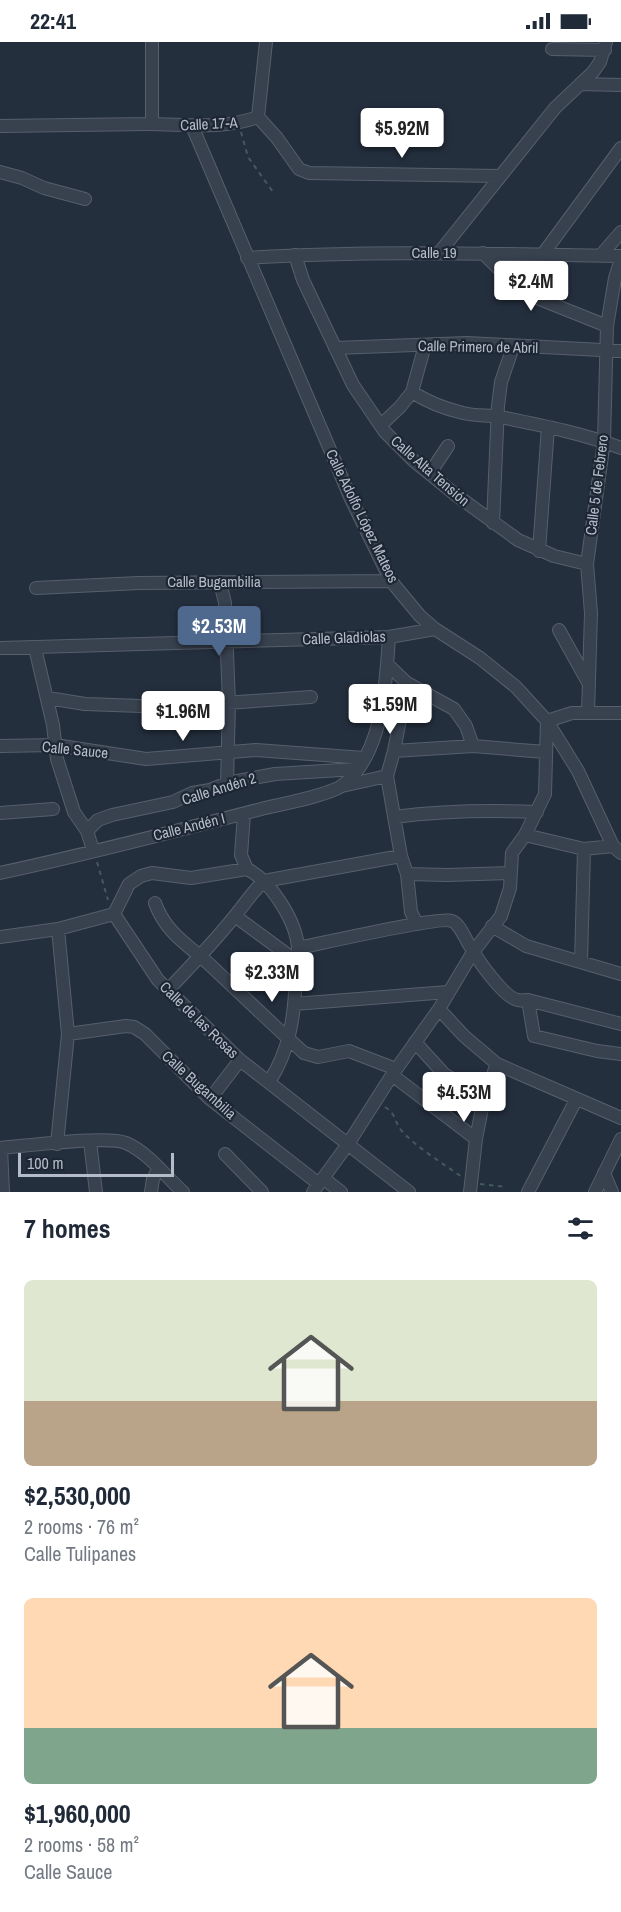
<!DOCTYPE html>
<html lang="en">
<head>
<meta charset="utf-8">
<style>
  :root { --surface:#fff; --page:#f2f2f3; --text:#1f2937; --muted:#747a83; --accent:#4f688e }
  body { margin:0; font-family:"Archivo Narrow",sans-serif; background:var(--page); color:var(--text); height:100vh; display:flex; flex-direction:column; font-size:22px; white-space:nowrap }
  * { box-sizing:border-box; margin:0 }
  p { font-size:20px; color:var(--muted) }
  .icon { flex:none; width:33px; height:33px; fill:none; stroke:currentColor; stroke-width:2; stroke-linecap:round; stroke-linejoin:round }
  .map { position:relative; height:1150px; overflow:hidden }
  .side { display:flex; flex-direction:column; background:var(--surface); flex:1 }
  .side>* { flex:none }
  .scale { position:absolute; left:18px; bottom:15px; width:156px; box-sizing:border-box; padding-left:6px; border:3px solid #b4bcc9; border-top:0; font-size:16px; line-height:21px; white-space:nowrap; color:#b4bcc9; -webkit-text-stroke:4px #1d2633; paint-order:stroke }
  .price { position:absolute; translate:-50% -51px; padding:0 14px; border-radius:6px; background:#fff; color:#222; font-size:20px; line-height:39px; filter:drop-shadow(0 2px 3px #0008) }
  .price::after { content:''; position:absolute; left:50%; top:36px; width:18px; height:14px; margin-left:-9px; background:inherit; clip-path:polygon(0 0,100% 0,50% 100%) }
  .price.active { background:var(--accent); color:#fff }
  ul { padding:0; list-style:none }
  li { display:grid; align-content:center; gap:12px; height:318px; padding:0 24px }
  li span { display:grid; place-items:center; height:186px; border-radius:9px; color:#555 }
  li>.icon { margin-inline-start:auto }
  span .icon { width:108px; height:108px; fill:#fffc; stroke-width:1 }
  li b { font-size:26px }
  h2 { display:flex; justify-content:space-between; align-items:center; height:72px; padding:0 24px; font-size:26px }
  .status { display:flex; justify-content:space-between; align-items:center; height:42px; padding:0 30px; background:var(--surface); direction:ltr }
  .status svg { height:16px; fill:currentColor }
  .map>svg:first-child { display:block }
</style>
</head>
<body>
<div class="status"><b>22:41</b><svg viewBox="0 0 49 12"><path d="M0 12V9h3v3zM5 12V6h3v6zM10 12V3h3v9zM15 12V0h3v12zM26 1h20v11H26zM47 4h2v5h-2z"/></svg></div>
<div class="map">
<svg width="621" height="1150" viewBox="0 0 621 1150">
  <rect width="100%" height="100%" fill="#242f3e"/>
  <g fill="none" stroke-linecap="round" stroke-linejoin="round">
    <g stroke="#565f6c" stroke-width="14">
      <path id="minor" d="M552,7L605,8
        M580,42L621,43
        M258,75L277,96L299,127L309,131L500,134
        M258,75L266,0
        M152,82V0
        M0,84C49,83 99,83 148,82C185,82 222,88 258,75
        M192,84L351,457L391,539L420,574L435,587L480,616L516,645L547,679L578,729L613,804L621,811
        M0,130L22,136L44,146L85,157
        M439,211L555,66L593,30L600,20L606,0
        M483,211L517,245L537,256L607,284
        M543,212L621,106
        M295,213L303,238L353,343L385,390L414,419L456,453L518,498L554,514L587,522
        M601,213L621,190
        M247,216C371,208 496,212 621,214
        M335,306L467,301L621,309
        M412,350C426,359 446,367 463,371C475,374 488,373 500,375C540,383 582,391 621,406
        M381,383L400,365L412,350L425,303
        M430,431L448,404
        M493,481L498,364L501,340L513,305
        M539,509L548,385
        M220,540L225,561L229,661L227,741
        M36,546L139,541L391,539
        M559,588L589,642
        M0,606L389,595L435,587
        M35,606L53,683L57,717L74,770L87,789L93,808
        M387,622L407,641L454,667L466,684L473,704
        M407,641L394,709L387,734L401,814L407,832L411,870L417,882
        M48,656L85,662L169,665L311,655
        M588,670L591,571L587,522L604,399L607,284L615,236L621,217
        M547,679L572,671H621
        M0,704L55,703L146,717L256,708L364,716
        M394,709L473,704L545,710
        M342,744L387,734
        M0,771L53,767
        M244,772L241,813L247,827
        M394,775C442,769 489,768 537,770
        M87,789L98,778L112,773L173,760L192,751L210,748L227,741L275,732L357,727
        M525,793L584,807L613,804
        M0,831C89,812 177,789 265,766C282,762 330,753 343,743C383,712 386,641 389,595
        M407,832L447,833L510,831
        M155,861C166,891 187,902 209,922C241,952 272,982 304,1011L318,1015L349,1009L396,1027
        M114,872L158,938L240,1018L409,1150
        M235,874L296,919
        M492,884L526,904L621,932
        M0,895L58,887L114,872L129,842L141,834L152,831L191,836L247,827C271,839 297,880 298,907C298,914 296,922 296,930C295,969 291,1007 269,1040
        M298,906C319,902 440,874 452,879C460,882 465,897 470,904C477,917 504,956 518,958C521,959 524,958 528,958L621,982
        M581,920L584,807
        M168,948C191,924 213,901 234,875C244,863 252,850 264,839L401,814
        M528,958L534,994L597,1009L621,1012
        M294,962L448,950
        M439,967L464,994L497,1022L621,1076
        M68,992L126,984L134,985L145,992L210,1057L319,1142
        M415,1000L444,1032L484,1056
        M392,1033L476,1097
        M210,1057L240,1018
        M90,1099L96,1150
        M57,1102L68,992L58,887
        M0,1106C26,1104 107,1093 126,1101C149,1111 165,1134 183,1150
        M1,1106L3,1150
        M225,1112L262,1150
        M604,1131L612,1150
        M323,1136L341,1150
        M151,1150L153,1137L159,1126
        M313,1150L348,1102L392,1033L439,967L473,910L501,874L510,846L512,811L525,793L545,752L547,679
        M470,1150L476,1097L484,1056L497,1022
        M528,1150L576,1058
        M595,1150L621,1097"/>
    </g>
    <path stroke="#44595c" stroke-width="2" stroke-dasharray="4.5 4.5" stroke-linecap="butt" d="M241,90L248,115L273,150
      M97,820L108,858
      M385,1065C397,1073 394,1079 401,1088C414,1104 444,1122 462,1135
      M480,1142L507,1145"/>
    <use href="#minor" stroke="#38414e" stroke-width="12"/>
  </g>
  <g text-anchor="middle" stroke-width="4.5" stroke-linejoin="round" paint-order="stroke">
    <g font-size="15" fill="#b4bcc9" stroke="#1d2633">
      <text transform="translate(209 82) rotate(-3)" y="5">Calle 17-A</text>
      <text x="434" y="216">Calle 19</text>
      <text transform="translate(478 305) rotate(1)" y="5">Calle Primero de Abril</text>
      <text transform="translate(430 429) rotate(41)" y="5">Calle Alta Tensión</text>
      <text transform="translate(597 443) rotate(-83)" y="5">Calle 5 de Febrero</text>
      <text transform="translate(362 474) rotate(64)" y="5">Calle Adolfo López Mateos</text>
      <text x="214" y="545">Calle Bugambilia</text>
      <text transform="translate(344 596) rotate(-2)" y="5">Calle Gladiolas</text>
      <text transform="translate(75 708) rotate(6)" y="5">Calle Sauce</text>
      <text transform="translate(219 747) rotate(-17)" y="5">Calle Andén 2</text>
      <text transform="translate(189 785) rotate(-14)" y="5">Calle Andén I</text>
      <text transform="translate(199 978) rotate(44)" y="5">Calle de las Rosas</text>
      <text transform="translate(199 1043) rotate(42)" y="5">Calle Bugambilia</text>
    </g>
  </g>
</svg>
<div class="scale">100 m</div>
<b class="price" style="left:402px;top:117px">$5.92M</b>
<b class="price" style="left:531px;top:270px">$2.4M</b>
<b class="price active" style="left:219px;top:615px">$2.53M</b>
<b class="price" style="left:390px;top:693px">$1.59M</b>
<b class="price" style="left:183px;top:700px">$1.96M</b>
<b class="price" style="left:272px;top:961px">$2.33M</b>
<b class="price" style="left:464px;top:1081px">$4.53M</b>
</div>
<section class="side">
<h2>7 homes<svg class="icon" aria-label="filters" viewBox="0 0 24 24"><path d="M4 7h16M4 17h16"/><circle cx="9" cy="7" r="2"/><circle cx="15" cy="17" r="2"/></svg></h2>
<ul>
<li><span style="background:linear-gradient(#dfe7d0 65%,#b9a48a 0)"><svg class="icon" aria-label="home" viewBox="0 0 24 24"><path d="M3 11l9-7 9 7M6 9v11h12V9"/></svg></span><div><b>$2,530,000</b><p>2 rooms · 76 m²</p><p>Calle Tulipanes</p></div></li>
<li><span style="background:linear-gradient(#ffd9b3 70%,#7fa58c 0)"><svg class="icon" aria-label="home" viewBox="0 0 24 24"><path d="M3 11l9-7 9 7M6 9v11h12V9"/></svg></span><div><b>$1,960,000</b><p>2 rooms · 58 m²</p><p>Calle Sauce</p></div></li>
</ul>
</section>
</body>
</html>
